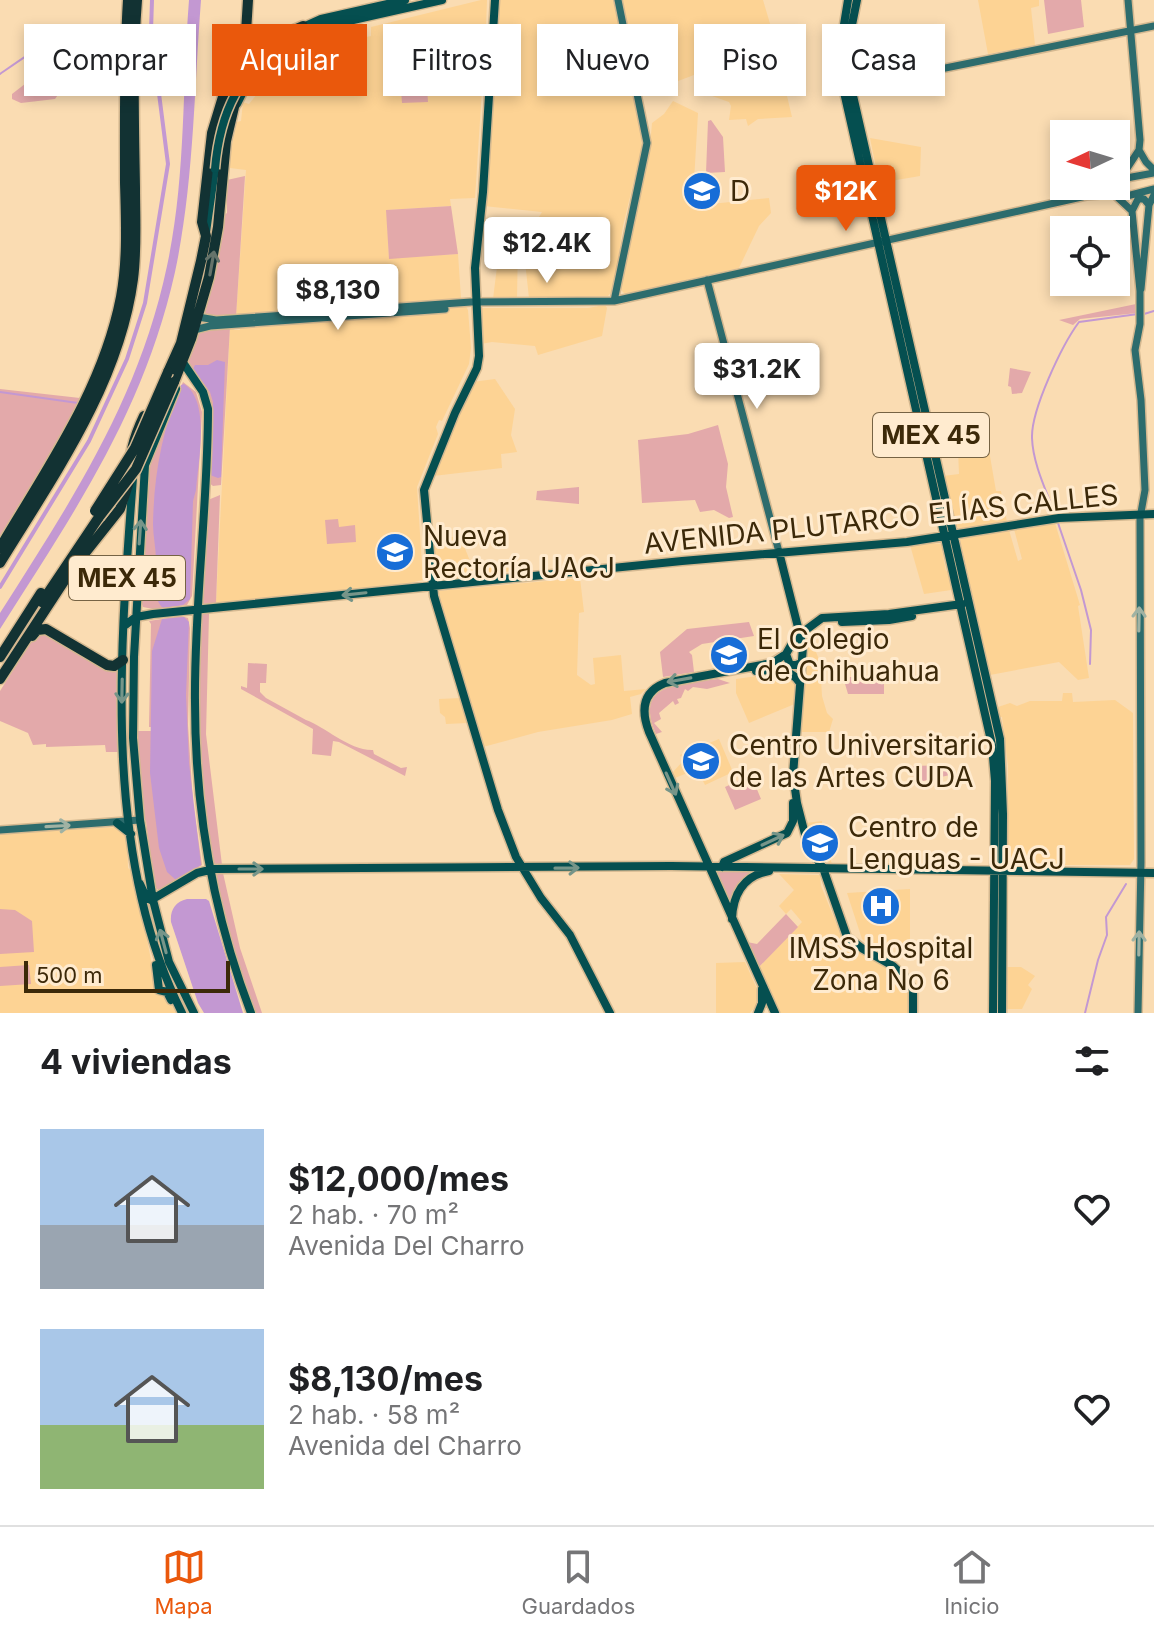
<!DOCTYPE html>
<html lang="es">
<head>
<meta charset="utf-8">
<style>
  :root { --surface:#fff; --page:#f2f2f2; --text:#202124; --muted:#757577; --line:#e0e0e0; --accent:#ea580c }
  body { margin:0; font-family:Inter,sans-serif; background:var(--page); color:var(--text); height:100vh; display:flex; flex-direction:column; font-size:30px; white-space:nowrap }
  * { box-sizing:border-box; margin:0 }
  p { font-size:26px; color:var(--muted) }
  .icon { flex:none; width:44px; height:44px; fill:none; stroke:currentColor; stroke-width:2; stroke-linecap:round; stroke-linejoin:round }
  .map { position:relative; height:1013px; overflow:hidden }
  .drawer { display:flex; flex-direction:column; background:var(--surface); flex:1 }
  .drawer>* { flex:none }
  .top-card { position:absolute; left:24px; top:24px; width:1106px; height:72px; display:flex; gap:16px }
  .needle { width:52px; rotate:266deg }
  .controls { position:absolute; left:1050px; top:120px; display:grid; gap:16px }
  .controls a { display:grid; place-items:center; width:80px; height:80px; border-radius:0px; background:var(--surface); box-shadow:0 4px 12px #0003; font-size:40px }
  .scale { position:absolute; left:24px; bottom:20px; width:206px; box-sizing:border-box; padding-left:8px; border:4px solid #3c2909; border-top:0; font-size:22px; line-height:28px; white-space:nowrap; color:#3c2909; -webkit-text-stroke:6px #ffebcf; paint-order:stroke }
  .price { position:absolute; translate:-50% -68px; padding:0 18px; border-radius:8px; background:#fff; color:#222; font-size:26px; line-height:52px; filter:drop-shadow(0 2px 4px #0008) }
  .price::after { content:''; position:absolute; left:50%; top:48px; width:24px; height:18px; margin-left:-12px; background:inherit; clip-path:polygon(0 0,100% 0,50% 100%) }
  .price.selected { background:var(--accent); color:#fff }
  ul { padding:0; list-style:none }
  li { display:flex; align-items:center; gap:24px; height:200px; padding:0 40px }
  li span { display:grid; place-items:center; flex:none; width:224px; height:160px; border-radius:0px; color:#555 }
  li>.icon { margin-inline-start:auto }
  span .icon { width:96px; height:96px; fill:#fffc; stroke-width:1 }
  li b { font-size:34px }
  h2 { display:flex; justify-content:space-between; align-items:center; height:96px; padding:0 40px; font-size:34px }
  .chip { padding:0 28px; border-radius:0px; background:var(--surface); box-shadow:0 4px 12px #0003; font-size:28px; line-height:72px }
  .chip.selected { background:var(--accent); color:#fff }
  .menu { display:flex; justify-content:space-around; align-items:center; height:112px; border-top:2px solid var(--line); background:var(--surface); font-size:22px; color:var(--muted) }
  .menu a { display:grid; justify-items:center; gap:4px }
  .menu .selected { color:var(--accent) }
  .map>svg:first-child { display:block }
</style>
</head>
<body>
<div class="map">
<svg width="1154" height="1013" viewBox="0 0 1154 1013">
  <rect width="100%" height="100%" fill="#fadcb2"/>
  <path fill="#fdd394" d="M481,0H487L486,27L475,198L450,199L451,206L387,210L389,258L458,254L461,298L468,310L471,348L469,364L442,421L439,420L436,427L438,434L417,487L423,580L406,584L216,603L230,327L235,330H240L239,317L236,316L246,170L230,168V154L237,122L241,121L243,102L249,104L264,85L262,76L270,67L279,61L292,59V50L307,41L317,38L320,47L371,36V27Z
    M499,0H613L639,117L642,147L623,226L614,289L608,296L529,298L523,243L542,212L484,206L497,4Z
    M621,0H763L771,27L700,50L699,73L642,95Z
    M978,0H1039V6L1031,8L1035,45L988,54Z
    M290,26L257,52L248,54L250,29Z
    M702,75H782L792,117L758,119L748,126L746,119L729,120L731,106L729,102L712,96L702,82Z
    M673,101L698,113L694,181L711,179V204L769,198L771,213L759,226L739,268L625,294L621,290L623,269L650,146L652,123L664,114Z
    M870,138L921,147L920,176L879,183Z
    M518,243L517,299H493L497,267L504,245Z
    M605,305L607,308L602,336L538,355L535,346L492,342L481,344V308H588Z
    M495,379L515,409L511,435L517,452L501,454L502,468L433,476L472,382Z
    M974,424L975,433H986L996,491H1001L1007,522L959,529L955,524L943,476L959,474L957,425Z
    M1055,523L1080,605L1078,606L1089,678L1078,680L1059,662L990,675L960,539L1009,530L1018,561L1022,559L1014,529Z
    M460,536L472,566L515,561L512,571L435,581L430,540Z
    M932,543L941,544L946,571H949L951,590L924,594L910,545Z
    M580,578L584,612L579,613L577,675L591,685L595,684L593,658L621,655L624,691L646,689L641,694L630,697L632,714L612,720L538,732L483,747L438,591Z
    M810,637L820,662L822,696L827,713L833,719L829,732H799L802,701L749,723L736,693V679L779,673L792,678L805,679L806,640Z
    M1063,693H1072L1073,702L1115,700L1133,713L1134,859L1130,865H1013L1007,860L1008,766L1002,717H999L998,707L1010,703L1017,706L1030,701H1062Z
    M460,698L468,723L446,724L445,717L440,713L439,699Z
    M719,739L733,772L705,785L697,769L675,778L673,772L683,761L680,755Z
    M822,821V834L832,864L821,859L815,851L806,823Z
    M119,827L127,836L128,868L134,873L152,965L176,1013H0V834Z
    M779,874L820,875L821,886L841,935L856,950L898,974L909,988V1013H778L759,967L802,922L791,909L786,914L779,906L794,890Z
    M910,889V943H867L862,939L847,893Z
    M745,962L758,991L756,1006L750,1013H716V963Z
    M1007,967H1021L1035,976L1028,985L1032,989L1022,1009H1006Z"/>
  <path fill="#e3a9aa" d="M1044,0H1081L1084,27L1048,34Z
    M58,65L60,92L55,99L21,103L12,99V94L43,70Z
    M426,74L428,102L402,103L400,76Z
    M711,120L723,137L725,172L706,173L708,121Z
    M245,176L236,317L211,318L204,312L216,267L224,215L227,213V180Z
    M451,206L458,254L389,259L386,210Z
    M528,249L556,252L555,268L526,265Z
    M1136,304L1137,313L1080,319L1073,325L1059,320Z
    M230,327L221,485L213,486L208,482L211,403L205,388L187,364L197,332L206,329Z
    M1010,368L1031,372L1022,393L1012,394L1011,387L1008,386Z
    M183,382L196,392L202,412L192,596L187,605L153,609L143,607L140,598L148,465Z
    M0,389L80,398L64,431L0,536Z
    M718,425L728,464L726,487L733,517L729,518L714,510L700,512L695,500L642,503L638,440L688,434Z
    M579,487V504L536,500L537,491Z
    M220,495L216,603L202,604L208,500Z
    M338,519L339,527L355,525L356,542L327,544L325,520Z
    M200,614H209L206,734L222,865H213C199,781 198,699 200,614Z
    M181,616L188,618L190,628L188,725L193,803L202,865L160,891L154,887L146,821L143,818L136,731H151L152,727H149L151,624L149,621Z
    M749,622L754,636L702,644L689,652L692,655L694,672L663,677L660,652L687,629Z
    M41,631L119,666V752H106L105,745L46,747V744L33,745L28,733L0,721V691L36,634Z
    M248,663L267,664L266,683H260V692L266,698L306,720C324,726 350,751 373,750L374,754L401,768L407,767L405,776L339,742L333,741L331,756L312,754L313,729L241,689V686L247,688Z
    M843,677H884V694H848Z
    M718,679L730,683L707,689L693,687L688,691L685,689L681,698L677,699L679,703L675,705L673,701L659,713L661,719L654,723L662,732L656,734C633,682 680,685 718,679Z
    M949,765L950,775L914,783L913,766Z
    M751,775L761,799L735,810L725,787Z
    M714,872H750L738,884L729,906Z
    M223,873L240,948L262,1013H254L239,971L214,875Z
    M0,909L15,910L32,921L34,952L0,954Z
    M786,914L798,927L759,967L747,942L757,944Z
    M29,965L31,984L0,986V967Z"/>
  <path fill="#c398d2" d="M189,0H201C194,90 194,183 175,272C144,411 75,511 0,629V613C72,500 139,399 167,266C186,178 182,88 189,0Z
    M217,360L225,362L221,477L218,478L210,475L213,402L210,392L193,369L195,365H208Z
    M184,384C211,401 198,462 196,490L193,501L190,599L183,605L163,608C151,597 156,576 156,561C156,548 153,536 153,524C154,474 162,431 181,385Z
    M184,617L189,622L186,695L189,763L201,865L176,880L167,872L159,848L150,773L152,651L162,619Z
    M187,899H206L209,901L243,1013H204L198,1003L171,922C170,910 175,902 187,899Z"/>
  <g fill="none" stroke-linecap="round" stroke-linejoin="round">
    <path stroke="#c398d2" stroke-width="2" d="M0,74C43,44 44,42 97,39
      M1144,314L1154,311
      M0,392L78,403
      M1056,517C1047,492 1033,465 1032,438C1031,410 1062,345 1079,322L1138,314
      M1058,523L1081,590L1091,630L1090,664
      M1085,1013L1098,960L1107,935L1106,917L1126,884"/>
    <path stroke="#c398d2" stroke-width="4" d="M0,587L89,441L127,359L145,303L168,164L151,31L152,0"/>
    <g stroke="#d4b890" stroke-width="10">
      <path id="secondary" d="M851,87L1154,26
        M1139,150L1146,162L1154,170
        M1120,179L1139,150L1140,140L1128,0
        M1121,179L1154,173
        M1112,186L1114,194L1127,196L1154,189
        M1116,196L1132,211L1140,291V324L1135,350L1141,400L1145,490L1140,518L1141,862L1138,1013
        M1132,211L1138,199H1144L1149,205
        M707,280L779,552
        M1141,289L1149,205L1154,195
        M614,301L647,143L618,0
        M198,317L216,320L471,302L614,301L1086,196L1114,194
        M194,330L210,326L445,309
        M0,830L140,820"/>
    </g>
    <g stroke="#d4b890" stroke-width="11">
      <path id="primary" d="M495,0L483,192L475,268L479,356L477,368L455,413L424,490L434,596L498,810L516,857L541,898L570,935L610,1013
        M848,0L840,49L844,92L992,745L995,781L993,1013
        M857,0L848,45L851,87L1000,739L1003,814L1002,1013
        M301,28L321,19L405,0
        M274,52L305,33L322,27L442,0
        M237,104L251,76
        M206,232L215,169
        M184,364L203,392L208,409C208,507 194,604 195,702C195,808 213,914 251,1013
        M176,389L145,465L134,657L133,738L140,820L153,900L169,962L194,1013
        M133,478C120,651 102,854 182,1013
        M779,552L803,647L793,775L797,803L808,846L823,868L847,937L863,949L893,966L907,979L913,990V1013
        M842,622L889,620L912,616
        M124,626L136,617L153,614L682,561L907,542L1059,518L1154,514
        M786,654L790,665H796L804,662
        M756,671C774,670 789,666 800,683
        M117,823L131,834
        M722,867L724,862L787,833L793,821V803
        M140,884L146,897L151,900L197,873L214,869L671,866L1154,873
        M732,919C733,894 743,876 769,871
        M156,965L159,990L167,992L171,1000
        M758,1013L762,1003V989
        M775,1013L649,732C641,711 642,692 665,683L772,663L786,654L795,638L822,618L889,614L962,604"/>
    </g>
    <g stroke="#d4b890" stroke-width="13">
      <path id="highway" d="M243,49L248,56L257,57L287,33L303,26
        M168,372L181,343L201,261L206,236L202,222L212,133L236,54
        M174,382L191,339L209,277L218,227L226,141L234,107L246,32L248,0
        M129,481C129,456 133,439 144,416
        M0,548C47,468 103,390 121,297C128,259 126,221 125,182C125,121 124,61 128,0
        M0,563C54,475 119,384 133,279C137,249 135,218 135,188C134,125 132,63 137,0
        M42,602L99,517
        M32,636L37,630L46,629L107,665L114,666L123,660
        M0,657L41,593
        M0,679L70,572L120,509L129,482"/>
    </g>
    <use href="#secondary" stroke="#2d6c6d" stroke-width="7"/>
    <use href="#primary" stroke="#054f50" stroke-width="8"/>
    <use href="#highway" stroke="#123233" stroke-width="10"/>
    <g stroke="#d4b890" stroke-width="11" stroke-linecap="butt">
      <path id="primary-bridge" d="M215,169C220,110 240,73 287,37"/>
    </g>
    <g stroke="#d4b890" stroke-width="13" stroke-linecap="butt">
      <path id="highway-bridge" d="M95,511L135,448L168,372
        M99,517L136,469L174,382"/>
    </g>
    <use href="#primary-bridge" stroke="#054f50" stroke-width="8"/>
    <use href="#highway-bridge" stroke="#123233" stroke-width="10"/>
  </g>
  <defs><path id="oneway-shaft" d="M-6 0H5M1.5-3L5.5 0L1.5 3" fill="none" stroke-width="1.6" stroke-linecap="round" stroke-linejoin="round" transform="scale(2)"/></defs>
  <use stroke="#65736a" href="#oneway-shaft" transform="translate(212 263) rotate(-80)"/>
  <g stroke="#769589">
    <use href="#oneway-shaft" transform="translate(140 532) rotate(-86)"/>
    <use href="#oneway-shaft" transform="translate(354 594) rotate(174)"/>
    <use href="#oneway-shaft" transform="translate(679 680) rotate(170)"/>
    <use href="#oneway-shaft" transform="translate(122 691) rotate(91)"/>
    <use href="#oneway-shaft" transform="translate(671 784) rotate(66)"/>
    <use href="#oneway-shaft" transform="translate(773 840) rotate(-25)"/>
    <use href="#oneway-shaft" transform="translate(567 868) rotate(-1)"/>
    <use href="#oneway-shaft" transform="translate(251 869)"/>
    <use href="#oneway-shaft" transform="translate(163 941) rotate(-105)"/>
  </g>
  <g stroke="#a0b2a3">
    <use href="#oneway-shaft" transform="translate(1139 619) rotate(-89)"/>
    <use href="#oneway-shaft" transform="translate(58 826) rotate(-3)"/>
    <use href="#oneway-shaft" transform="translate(1139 943) rotate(-89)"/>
  </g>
  <defs>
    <g id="university-disc" transform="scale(2)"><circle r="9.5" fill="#176dd7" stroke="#ffebcf"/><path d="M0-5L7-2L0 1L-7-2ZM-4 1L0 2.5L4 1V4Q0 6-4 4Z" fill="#fff"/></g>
    <g id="hospital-disc" transform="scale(2)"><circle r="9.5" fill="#176dd7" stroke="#ffebcf"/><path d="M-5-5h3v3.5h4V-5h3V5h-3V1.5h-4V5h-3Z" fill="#fff"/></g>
  </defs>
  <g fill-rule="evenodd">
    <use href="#university-disc" x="702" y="191"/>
    <use href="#university-disc" x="395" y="552"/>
    <use href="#university-disc" x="729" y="655"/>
    <use href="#university-disc" x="701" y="761"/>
    <use href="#university-disc" x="820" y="843"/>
    <use href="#hospital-disc" x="881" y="906"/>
  </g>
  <g text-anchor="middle" stroke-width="6" stroke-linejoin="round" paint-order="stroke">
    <g fill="#ffebcf" stroke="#766344" stroke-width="2">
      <rect x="873" y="413" width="116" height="44" rx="6"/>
      <rect x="69" y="556" width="116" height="44" rx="6"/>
    </g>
    <g font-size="26" font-weight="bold" fill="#3c2909">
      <text x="931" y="444">MEX 45</text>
      <text x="127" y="587">MEX 45</text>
    </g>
    <g font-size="28" fill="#3c2909" stroke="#ffebcf" text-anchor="start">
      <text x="730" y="201">D</text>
      <text x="423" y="546">Nueva<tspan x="423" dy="32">Rectoría UACJ</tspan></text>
      <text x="757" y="649">El Colegio<tspan x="757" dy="32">de Chihuahua</tspan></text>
      <text x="729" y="755">Centro Universitario<tspan x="729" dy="32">de las Artes CUDA</tspan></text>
      <text x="848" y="837">Centro de<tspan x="848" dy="32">Lenguas - UACJ</tspan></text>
      <text x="881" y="958" text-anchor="middle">IMSS Hospital<tspan x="881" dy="32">Zona No 6</tspan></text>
    </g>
    <g font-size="28" fill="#3c2909" stroke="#ffebcf">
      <text transform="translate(881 519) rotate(-6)" y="10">AVENIDA PLUTARCO ELÍAS CALLES</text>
    </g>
  </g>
</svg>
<div class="controls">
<a><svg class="needle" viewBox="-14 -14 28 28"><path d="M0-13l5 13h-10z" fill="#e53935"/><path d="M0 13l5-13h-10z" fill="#757577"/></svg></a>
<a><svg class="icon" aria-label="locate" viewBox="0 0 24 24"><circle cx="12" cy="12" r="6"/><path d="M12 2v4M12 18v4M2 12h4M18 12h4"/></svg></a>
</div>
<div class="scale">500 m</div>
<b class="price selected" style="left:846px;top:233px">$12K</b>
<b class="price" style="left:547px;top:285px">$12.4K</b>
<b class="price" style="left:338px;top:332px">$8,130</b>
<b class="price" style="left:757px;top:411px">$31.2K</b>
<div class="top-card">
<a class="chip">Comprar</a>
<a class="chip selected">Alquilar</a>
<a class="chip">Filtros</a>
<a class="chip">Nuevo</a>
<a class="chip">Piso</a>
<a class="chip">Casa</a>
</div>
</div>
<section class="drawer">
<h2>4 viviendas<svg class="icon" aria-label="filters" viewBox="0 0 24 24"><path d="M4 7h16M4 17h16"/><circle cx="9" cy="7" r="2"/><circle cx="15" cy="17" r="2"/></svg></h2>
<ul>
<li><span style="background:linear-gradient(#a9c7e8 60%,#9aa5b1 0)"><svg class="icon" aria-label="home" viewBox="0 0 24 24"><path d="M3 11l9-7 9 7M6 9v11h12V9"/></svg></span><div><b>$12,000/mes</b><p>2 hab. · 70 m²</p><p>Avenida Del Charro</p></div><svg class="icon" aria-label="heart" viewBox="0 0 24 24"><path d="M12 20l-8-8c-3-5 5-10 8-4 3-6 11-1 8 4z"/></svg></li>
<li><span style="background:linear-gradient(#a9c7e8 60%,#8fb573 0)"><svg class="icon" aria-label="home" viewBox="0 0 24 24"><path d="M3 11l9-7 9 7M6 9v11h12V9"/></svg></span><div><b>$8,130/mes</b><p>2 hab. · 58 m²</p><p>Avenida del Charro</p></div><svg class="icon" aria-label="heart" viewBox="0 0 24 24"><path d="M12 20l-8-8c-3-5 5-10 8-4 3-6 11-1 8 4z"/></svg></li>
</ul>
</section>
<nav class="menu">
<a class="selected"><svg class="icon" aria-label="map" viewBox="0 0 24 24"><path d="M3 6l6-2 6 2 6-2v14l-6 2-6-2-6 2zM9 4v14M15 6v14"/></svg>Mapa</a>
<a><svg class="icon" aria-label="saved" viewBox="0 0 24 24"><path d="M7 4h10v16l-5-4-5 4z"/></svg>Guardados</a>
<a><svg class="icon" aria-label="home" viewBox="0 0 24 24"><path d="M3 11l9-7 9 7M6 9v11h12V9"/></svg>Inicio</a>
</nav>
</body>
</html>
